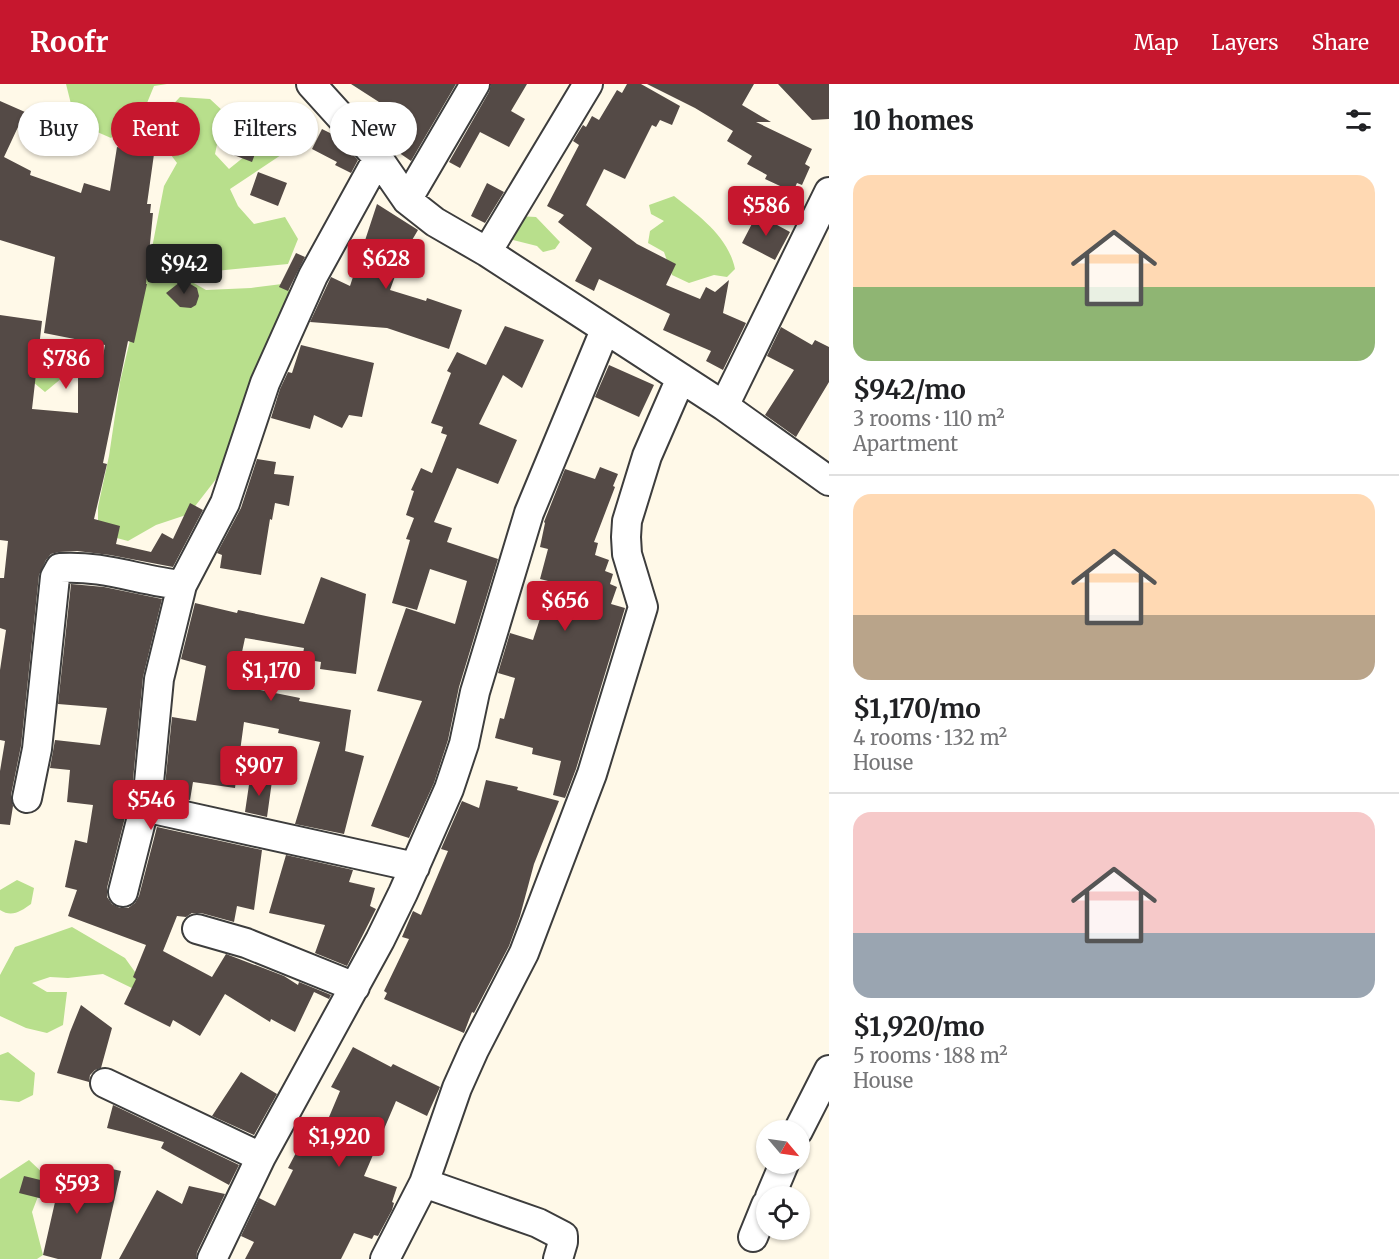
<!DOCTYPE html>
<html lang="en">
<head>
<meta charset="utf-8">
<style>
  :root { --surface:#fff; --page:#f2f2f2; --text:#202124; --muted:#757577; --line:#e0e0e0; --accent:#c6172e }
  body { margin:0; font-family:Merriweather,serif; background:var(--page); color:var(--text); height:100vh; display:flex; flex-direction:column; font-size:22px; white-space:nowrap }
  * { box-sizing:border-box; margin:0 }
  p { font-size:20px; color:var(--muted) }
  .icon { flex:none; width:33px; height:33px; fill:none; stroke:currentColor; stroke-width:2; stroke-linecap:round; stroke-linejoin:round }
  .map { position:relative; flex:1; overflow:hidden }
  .panel { display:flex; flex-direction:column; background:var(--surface); width:570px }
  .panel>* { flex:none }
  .banner { position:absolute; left:18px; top:18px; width:570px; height:54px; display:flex; gap:12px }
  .needle { width:39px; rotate:119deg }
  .controls { position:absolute; left:756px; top:1036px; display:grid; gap:12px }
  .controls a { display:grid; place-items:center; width:54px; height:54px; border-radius:50%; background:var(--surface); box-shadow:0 2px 4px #0004; font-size:30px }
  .price { position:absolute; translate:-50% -51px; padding:0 14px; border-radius:6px; background:var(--accent); color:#fff; font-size:20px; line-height:39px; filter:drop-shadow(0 2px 3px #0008) }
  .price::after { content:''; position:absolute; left:50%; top:36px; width:18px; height:14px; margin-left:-9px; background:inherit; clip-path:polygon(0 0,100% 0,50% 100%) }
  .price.active { background:#222; color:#fff }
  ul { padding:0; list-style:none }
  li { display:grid; align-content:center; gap:12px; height:318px; padding:0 24px }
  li+li { border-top:2px solid var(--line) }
  li span { display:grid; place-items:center; height:186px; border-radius:18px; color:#555 }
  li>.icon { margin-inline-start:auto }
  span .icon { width:108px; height:108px; fill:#fffc; stroke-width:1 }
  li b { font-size:26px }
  h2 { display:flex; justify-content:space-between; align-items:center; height:72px; padding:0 24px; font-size:26px }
  .chip { padding:0 21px; border-radius:27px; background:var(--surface); box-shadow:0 2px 4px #0004; font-size:21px; line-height:54px }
  .chip.active { background:var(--accent); color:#fff }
  header { display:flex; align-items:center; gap:36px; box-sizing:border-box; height:84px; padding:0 30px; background:var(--accent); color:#fff }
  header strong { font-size:28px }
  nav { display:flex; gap:33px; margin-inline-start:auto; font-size:21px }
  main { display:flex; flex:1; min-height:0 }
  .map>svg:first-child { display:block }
</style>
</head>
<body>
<header>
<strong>Roofr</strong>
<nav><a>Map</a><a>Layers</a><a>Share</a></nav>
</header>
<main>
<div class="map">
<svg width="829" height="1175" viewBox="0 0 829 1175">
  <rect width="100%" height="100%" fill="#fff9e8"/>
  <path fill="#b8df8c" d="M66,0H167L154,2L147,19L111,54L95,47L71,20Z
    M180,13L210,15L224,28L215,70L229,85L260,60L279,40L291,32L301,43L290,65L230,105L238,122L254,140L285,133L298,155L288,180L215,187L189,185L192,198L206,206L251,204L282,200L301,215L251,350L189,430L156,441L128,457L98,449V423L109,372L120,298L152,164L164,102L177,79L162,59L163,31Z
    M674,112C699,132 728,152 735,185L727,193L714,191L689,199L672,191L664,168L648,159L650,147L664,137L651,130L649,121Z
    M518,132L536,133L560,158L555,165L543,168L537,162L513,156L506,145Z
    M58,255L84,258L82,279L79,285C68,286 55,301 45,308L33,298L38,257Z
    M17,796L34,804L31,820C21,827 12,834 0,826V806Z
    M72,843L125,874L135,888L138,907L103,890L68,894L50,893L32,899L47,908H67L63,941L47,949L26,944L0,932V891L15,863Z
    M8,968L35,989L33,1011L19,1018L0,1016V971Z
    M29,1076L46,1092L32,1128L43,1171L37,1175H0V1095Z"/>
  <path fill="#544a46" d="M351,0H456L411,77L395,66L401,49L396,47L400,42L374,26L379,18Z
    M491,0H527L511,27L525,35L509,63L480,48L460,84L449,78L489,8Z
    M627,0H641L680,22L672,41L660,36L656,43L652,41L625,95L604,85L586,121L637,160L676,180L666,201L700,215L706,203L715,208L729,196L723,229L746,239L723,286L706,277L711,267L663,246L670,230L599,195L594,207L575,197L592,164L558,138L564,131L547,122L579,61L573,57L583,41L586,43L592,32L599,36L617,6L622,9Z
    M647,0H754L742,21L771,38H756L812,65L805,80L810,83L802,101L797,99L793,108L765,95L767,91L747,80L752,72L727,57L733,47L695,24Z
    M778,0H829V35L812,36Z
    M0,17L25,28L4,73L31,87L30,91L81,109L84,99L110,107L117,63L127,65L130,32L162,34L160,64L155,63L147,120H151L150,129H153L146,200H147L134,259L128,257L103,379L107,380L94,435L120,442L116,460L151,468L162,449L173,455L190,419L203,426L173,483L110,471L77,467L59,468L51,470L46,476L39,491L21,662L11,711L13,722L10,741L0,740V687L5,657L0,656V586L6,546L0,544V494H4L8,457L0,456V231L42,237L32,325L78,329V294L99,293L105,261L44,249L55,173L0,156Z
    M243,22L272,29L266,52L262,51L252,78L231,70L240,45L237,44Z
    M322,45L336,52L358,76L351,89L335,81L337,78L312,65Z
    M258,88L287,99L278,122L250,111Z
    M487,99L504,108L485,139L471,132Z
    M377,120L418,146L402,173L390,206L426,217L427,214L462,226L449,265L387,244L310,238L331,193L350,202Z
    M757,130L790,148L775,176L742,159Z
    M296,169L305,173L288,207L279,203Z
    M180,198H187L197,204L199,212L196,221L191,224L180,223L166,209Z
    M505,242L544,256L522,304L503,291L479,340L517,356L498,400L457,384L434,438L452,444L447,458L498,475L459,603L448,656L434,699L409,754L371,742L422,617L377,607L406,524L455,540L467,497L430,485L417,526L392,519L410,456L406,455L414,434L406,431L414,407L411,406L421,384L432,389L447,351L441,349L443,343L431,339L451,289L447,287L457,268L486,281Z
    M781,243L812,261L815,256L829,263V298L796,353L765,331L794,286L767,272Z
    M301,261L374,279L362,333L349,331L342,344L314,331L310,345L271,334L280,305L288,288L292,289Z
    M609,281L654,301L639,333L595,313Z
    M257,375L276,378L274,390L294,392L289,422L275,419L272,436L270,435L261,491L220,484L222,471L217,469L241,424Z
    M600,383L618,390L613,402L615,403L594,458L598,459L595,471L609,476L605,487L613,490L610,500L617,503L611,520L625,524L576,685L565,714L553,711L561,677L532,670L533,664L495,654L500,634L504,635L515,594L498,589L510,549L533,556L552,498L540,495L548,465L540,463L545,439L544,438L565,385L595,395Z
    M321,493L366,510L356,590L320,585L321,578L302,575L304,564L245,554L235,601L300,614L299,617L351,626L345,667L364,672L344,750L295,740L320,658L278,649L279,645L244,638L235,704L193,698L190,716L164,711L172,633L196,637L206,582L181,575L195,519L237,529L238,526L304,540Z
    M71,500L104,503L162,515L143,593L132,706L107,804V813L112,820L120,824H128L135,819L139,812L157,743L262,766L254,826L237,822L234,838L201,829H192L186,833L177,832L163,867L212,893L226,870L284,892L298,901L299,898L331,911L329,915L314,908L295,948L271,935L270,938L225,910L200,952L173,936L170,943L124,920L136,895L133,893L146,861L68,832L77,806L65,803L75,756L87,759L93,721L67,718L70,686L50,684L55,656L100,661L107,624L58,620Z
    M250,694L272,697L267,733L245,728Z
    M486,696L518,703L517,706L559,717L534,780L520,832L509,862L474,929L472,928L464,949L384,915L387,909L384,907L409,855L402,853L413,827L421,831L448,767L441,765L462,717L479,724Z
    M286,771L353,786L349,798L375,804L370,822L376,825L347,882L315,869L325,841L269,829Z
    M81,921L112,944L101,984L95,986L90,991L89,998L57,989L70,948Z
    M353,963L391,983L393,980L440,1003L427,1032L396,1017L364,1092L397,1103L392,1118L394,1119L392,1126L378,1152L374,1151L372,1155L354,1149L341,1175H245L254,1158L241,1152L259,1114L275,1122L293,1086L288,1084L308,1046L321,1052L340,1007L331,1003Z
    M241,988L277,1010L254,1051L212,1032Z
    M113,1021L239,1081L229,1101L161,1064L164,1058L107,1044Z
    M99,1082L121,1087L101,1175H58L43,1171L55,1118L19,1109L24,1092L90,1108L92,1099L95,1100Z
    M189,1102L225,1110L197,1168L196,1175H119L157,1106L182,1120Z"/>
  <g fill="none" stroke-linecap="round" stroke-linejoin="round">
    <g stroke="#3d3d3d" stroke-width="32">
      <path id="street" d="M311,0L378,74L407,116L435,138L487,168L724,322L829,397
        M407,116L475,0
        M487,168L588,0
        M724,322L829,108
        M27,714L37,665L55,493L60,484C103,481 141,497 182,501
        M144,723L415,783
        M123,808L148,709L159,595L182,501L225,419L265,299L313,192L378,74
        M197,845L246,859L355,903
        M105,999L261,1073
        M798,1047L829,986
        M424,1099L538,1139L563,1152V1158L558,1175
        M770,1113L784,1080
        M753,1153L766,1121
        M212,1175L261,1073L380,856L403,809L449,705L464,660L475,608L529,429L605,246
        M385,1175L424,1099L457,1004L474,966L524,869L592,690L643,523L627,470L626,453L627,437L647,372L681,294"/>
    </g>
    <use href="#street" stroke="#fff" stroke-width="28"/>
  </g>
</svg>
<div class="controls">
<a><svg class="needle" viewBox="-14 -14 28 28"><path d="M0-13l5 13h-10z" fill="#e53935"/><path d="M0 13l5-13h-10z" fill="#757577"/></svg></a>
<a><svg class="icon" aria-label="locate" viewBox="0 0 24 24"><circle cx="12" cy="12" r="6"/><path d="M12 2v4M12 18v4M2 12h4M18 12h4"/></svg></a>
</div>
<b class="price" style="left:766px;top:153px">$586</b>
<b class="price" style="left:386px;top:206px">$628</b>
<b class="price active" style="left:184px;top:211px">$942</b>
<b class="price" style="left:66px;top:306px">$786</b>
<b class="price" style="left:565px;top:548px">$656</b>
<b class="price" style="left:271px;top:618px">$1,170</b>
<b class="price" style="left:259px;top:713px">$907</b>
<b class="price" style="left:151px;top:747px">$546</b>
<b class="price" style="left:339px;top:1084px">$1,920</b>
<b class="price" style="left:77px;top:1131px">$593</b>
<div class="banner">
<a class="chip">Buy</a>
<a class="chip active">Rent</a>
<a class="chip">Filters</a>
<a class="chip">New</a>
</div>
</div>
<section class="panel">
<h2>10 homes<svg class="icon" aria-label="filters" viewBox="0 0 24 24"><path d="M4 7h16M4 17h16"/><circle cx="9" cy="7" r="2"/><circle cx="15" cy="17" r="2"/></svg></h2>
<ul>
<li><span style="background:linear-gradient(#ffd9b3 60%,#8fb573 0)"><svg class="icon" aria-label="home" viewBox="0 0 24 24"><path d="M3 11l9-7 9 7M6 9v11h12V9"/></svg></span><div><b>$942/mo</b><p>3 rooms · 110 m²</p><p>Apartment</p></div></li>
<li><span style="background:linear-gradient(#ffd9b3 65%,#b9a48a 0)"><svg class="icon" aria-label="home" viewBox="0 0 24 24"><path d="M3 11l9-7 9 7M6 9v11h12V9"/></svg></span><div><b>$1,170/mo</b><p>4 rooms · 132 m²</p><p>House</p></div></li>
<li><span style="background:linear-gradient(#f6c9c9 65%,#9aa5b1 0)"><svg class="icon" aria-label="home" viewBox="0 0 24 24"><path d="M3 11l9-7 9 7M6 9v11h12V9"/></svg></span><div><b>$1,920/mo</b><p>5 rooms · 188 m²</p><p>House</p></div></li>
</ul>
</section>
</main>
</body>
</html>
